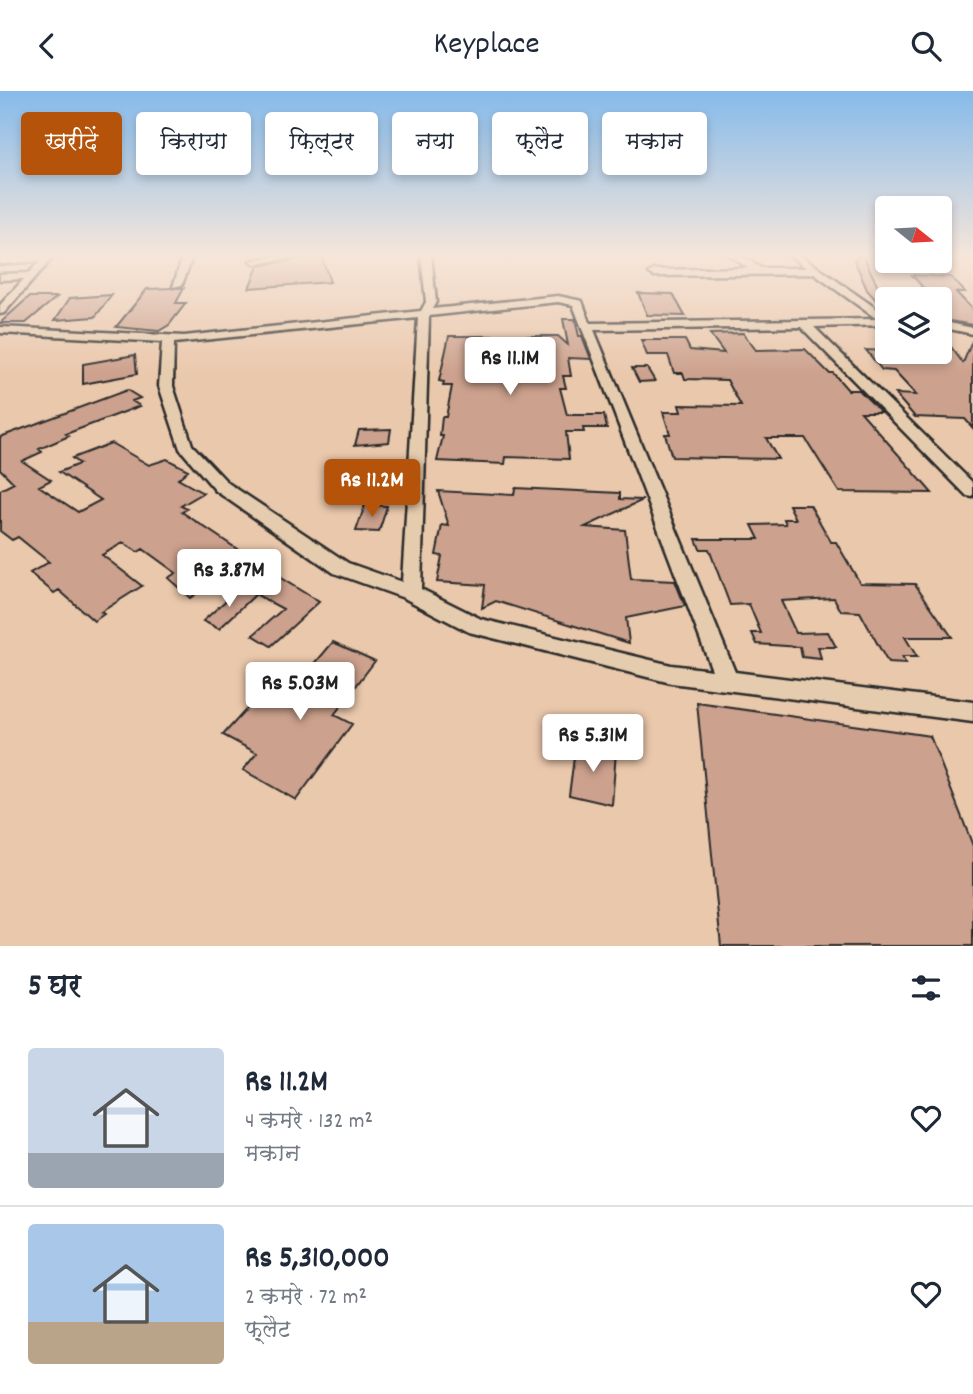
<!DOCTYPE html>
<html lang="hi">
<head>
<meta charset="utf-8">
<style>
  :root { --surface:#fff; --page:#f2f2f3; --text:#1f2937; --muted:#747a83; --line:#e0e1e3; --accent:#b45309 }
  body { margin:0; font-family:Dekko,"Playpen Sans Deva",sans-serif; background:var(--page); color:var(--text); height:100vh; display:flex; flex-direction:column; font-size:26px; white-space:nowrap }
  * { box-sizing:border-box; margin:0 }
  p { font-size:23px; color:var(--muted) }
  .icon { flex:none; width:38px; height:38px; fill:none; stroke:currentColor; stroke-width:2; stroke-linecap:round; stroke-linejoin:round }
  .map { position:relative; height:855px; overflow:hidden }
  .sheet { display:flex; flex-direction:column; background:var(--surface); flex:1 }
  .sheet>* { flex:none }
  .banner { position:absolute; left:21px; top:21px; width:931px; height:63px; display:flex; gap:14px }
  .needle { width:46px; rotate:108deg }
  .fabs { position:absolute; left:875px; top:105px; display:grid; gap:14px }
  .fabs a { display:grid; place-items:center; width:77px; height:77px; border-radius:7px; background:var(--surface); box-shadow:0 4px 10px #0003; font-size:35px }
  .price { position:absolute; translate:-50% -60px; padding:0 16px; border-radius:7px; background:#fff; color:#222; font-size:23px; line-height:46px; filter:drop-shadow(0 2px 4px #0008) }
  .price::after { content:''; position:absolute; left:50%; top:42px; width:21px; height:16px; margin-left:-10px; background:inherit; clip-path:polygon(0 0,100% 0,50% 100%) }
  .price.selected { background:var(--accent); color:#fff }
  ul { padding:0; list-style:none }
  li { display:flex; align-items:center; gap:21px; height:175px; padding:0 28px }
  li+li { border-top:2px solid var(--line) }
  li span { display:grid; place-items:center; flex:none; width:196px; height:140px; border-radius:7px; color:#555 }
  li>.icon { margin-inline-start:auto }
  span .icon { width:84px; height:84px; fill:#fffc; stroke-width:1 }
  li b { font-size:30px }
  h2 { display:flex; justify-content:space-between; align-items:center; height:84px; padding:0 28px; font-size:30px }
  .chip { padding:0 24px; border-radius:7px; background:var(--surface); box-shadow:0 4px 10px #0003; font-size:24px; line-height:63px }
  .chip.selected { background:var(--accent); color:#fff }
  header { display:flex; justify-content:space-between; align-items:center; height:91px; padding:0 28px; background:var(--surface); font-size:32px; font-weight:600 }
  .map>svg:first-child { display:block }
</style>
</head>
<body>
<header><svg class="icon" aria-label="back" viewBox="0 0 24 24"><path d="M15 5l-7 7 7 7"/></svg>Keyplace<svg class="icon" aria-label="search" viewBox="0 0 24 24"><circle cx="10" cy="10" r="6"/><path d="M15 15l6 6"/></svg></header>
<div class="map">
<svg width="973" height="855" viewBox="0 0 973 855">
  <rect width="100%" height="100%" fill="#eac8ac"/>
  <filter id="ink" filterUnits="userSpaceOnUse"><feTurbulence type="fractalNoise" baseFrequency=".0143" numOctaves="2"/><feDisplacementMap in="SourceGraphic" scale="14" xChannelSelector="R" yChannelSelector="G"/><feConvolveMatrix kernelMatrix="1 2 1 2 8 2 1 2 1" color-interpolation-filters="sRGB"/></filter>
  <g filter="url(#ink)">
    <path fill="#cca18d" stroke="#2b2b2b" stroke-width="2" d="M321,164L330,191L249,197L258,175Z
      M863,164L878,196L916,200V208H887V221L867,199L854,168Z
      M912,184L951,186L965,201H956L973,219V234L940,228V208H933Z
      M171,197H184L176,212H186L169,234L159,240L116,236L147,198Z
      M638,202L673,203L685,225L647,224Z
      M112,204L95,226L55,229L70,207Z
      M29,206H57L26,232H0Z
      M563,228H575L579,245H582L591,268L568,267L571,285H563L566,297H560L567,324H604L607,337H583L584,341H566L569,368L506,366L505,373L437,370L443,345H440L442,326H446L452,295H443L444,291L439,290L449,245H558L568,254Z
      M940,241L963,272L973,248V337L965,328L915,326L895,303L916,304L894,280L882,279L866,259L940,262Z
      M743,242L756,259L805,258L829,282H833L848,299H859L881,321H861L932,402L839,401L805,347H766L778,368L672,366L665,343H670L663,321H681L679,314L741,315L727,289L685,288L683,282H674L668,264H647L641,249H685L690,259L724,262L710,243Z
      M135,264L137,283L83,293V273Z
      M632,277H647L655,290L639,291Z
      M127,299L140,307L132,310L140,315L66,343L69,345L39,358L42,361L22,370L51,389L39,395L78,421L101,409L59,381L79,373L72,367L111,352L149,374L167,368L188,379L178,388L203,402L181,415L187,418L182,421L249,466L190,507L168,487L176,482L143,458L138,461L123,452L102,464L142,495L101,521L104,523L94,530L59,499L54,502L30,482L49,471L18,446L12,449L0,440V399L14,392L0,378V346Z
      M391,338L389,351L355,354L359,339Z
      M515,397L620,402V408L643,409L585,436L625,439L631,488L675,490L685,515L626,527L629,552L496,510L482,517L485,494L437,491L442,465L436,464L442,434L449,435L438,400L514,404Z
      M365,414L387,415L379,441L356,440Z
      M789,414H810L831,451H836L860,492L915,493L952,546H905L917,566H902L906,573L888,572L860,521L841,520L834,507L781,510L796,542L828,541L836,556H818L821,568L802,566L800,556L757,553L752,542H761L749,513L730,514L709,458H700L696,448H759L752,434L786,433L784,428H796Z
      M279,486L319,511L271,555L253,544L283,518L257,504Z
      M240,497L255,504L219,538L203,530Z
      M333,551L375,570L334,624L352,633L296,709L243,679L257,662L223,644L271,591L291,601Z
      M697,612L930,645L973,755V855H721Z
      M576,652L616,660L612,714L569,704Z"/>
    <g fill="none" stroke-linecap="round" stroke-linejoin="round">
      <g stroke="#2b2b2b" stroke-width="5">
        <path id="minor" d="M55,164L4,222L0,223V214L24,188L0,189V183L29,182L40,170L0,173V167Z
          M183,164H193L182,194L173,196Z
          M280,164H307L255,173L250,170Z
          M421,164H431L436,211L432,218L558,205L582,210L590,232L877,228L814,183L654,185L649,182L654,179L748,177L729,164H740L761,177H806L790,164H800L887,225V234L814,236L973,392V406L967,405L801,236L594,239L735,581L973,611V631L671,592L469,541L404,507L334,482L216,400L180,358L159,295L162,251L0,242V236L184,245L421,220L426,211ZM558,211L573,214L712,579L671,574L481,528L421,498L429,225ZM418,227L402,491L348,472L228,392L192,354L173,295L174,252Z
          M940,230L973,237V243L940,236Z"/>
      </g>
      <use href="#minor" fill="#e6ccae" fill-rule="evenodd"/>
    </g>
  </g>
  <linearGradient id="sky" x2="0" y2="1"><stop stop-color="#85baea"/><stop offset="0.58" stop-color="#f6e6da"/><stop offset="1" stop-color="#f6e6da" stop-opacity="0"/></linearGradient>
  <rect width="973" height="284" fill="url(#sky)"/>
</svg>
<div class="fabs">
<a><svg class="needle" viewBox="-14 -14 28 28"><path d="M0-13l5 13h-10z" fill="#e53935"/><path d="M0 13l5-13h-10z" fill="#747a83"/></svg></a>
<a><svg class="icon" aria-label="layers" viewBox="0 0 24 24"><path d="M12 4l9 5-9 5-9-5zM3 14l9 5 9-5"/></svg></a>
</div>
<b class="price" style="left:510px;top:306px">Rs 11.1M</b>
<b class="price selected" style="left:372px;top:428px">Rs 11.2M</b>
<b class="price" style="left:229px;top:518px">Rs 3.87M</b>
<b class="price" style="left:300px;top:631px">Rs 5.03M</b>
<b class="price" style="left:593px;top:683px">Rs 5.31M</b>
<div class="banner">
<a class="chip selected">खरीदें</a>
<a class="chip">किराया</a>
<a class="chip">फ़िल्टर</a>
<a class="chip">नया</a>
<a class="chip">फ़्लैट</a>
<a class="chip">मकान</a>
</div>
</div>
<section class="sheet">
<h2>5 घर<svg class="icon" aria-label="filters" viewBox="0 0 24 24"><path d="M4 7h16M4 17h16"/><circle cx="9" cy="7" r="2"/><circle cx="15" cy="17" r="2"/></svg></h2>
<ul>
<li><span style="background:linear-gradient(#c9d6e8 75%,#9aa5b1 0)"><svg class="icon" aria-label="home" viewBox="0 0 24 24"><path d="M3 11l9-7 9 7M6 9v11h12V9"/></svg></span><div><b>Rs 11.2M</b><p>4 कमरे · 132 m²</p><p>मकान</p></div><svg class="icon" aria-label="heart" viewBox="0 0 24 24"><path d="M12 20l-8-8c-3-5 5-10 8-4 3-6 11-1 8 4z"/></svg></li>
<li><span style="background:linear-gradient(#a9c7e8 70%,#b9a48a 0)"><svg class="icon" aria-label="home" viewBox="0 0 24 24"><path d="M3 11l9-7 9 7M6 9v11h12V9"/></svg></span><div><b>Rs 5,310,000</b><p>2 कमरे · 72 m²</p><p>फ़्लैट</p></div><svg class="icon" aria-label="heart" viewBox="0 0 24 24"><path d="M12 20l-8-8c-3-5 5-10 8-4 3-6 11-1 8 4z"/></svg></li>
</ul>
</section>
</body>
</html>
